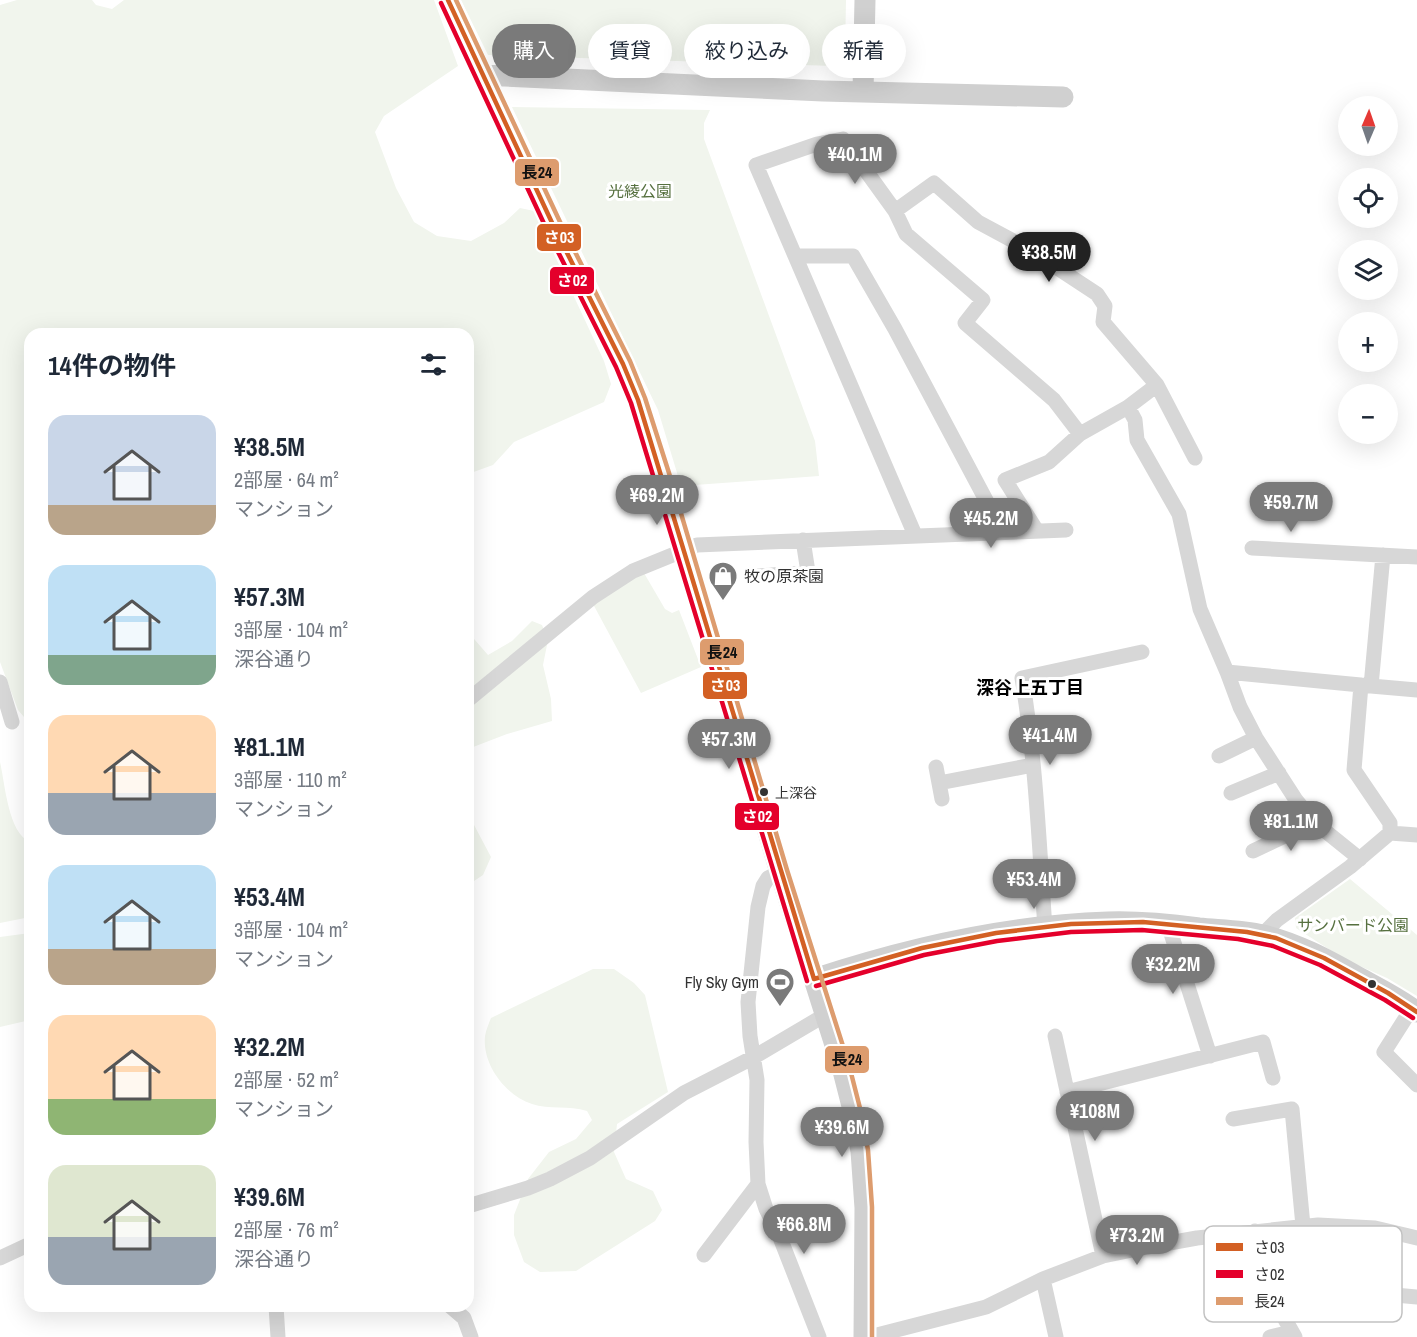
<!DOCTYPE html>
<html lang="ja">
<head>
<meta charset="utf-8">
<style>
  :root { --surface:#fff; --page:#f6f6f7; --text:#1f2937; --muted:#747a83; --accent:#7a7a7a }
  body { margin:0; font-family:"Archivo Narrow","Noto Sans JP",sans-serif; background:var(--page); color:var(--text); height:100vh; display:flex; flex-direction:column; font-size:22px; white-space:nowrap }
  * { box-sizing:border-box; margin:0 }
  p { font-size:20px; color:var(--muted) }
  .icon { flex:none; width:33px; height:33px; fill:none; stroke:currentColor; stroke-width:2; stroke-linecap:round; stroke-linejoin:round }
  .map { position:relative; flex:1; overflow:hidden }
  .side { position:absolute; left:24px; top:328px; width:450px; height:984px; display:flex; flex-direction:column; background:var(--surface); border-radius:18px; box-shadow:0 6px 24px #0002 }
  .side>* { flex:none }
  .top-card { position:absolute; left:492px; top:24px; width:570px; height:54px; display:flex; gap:12px }
  .needle { width:39px; rotate:2deg }
  .fabs { position:absolute; left:1338px; top:96px; display:grid; gap:12px }
  .fabs a { display:grid; place-items:center; width:60px; height:60px; border-radius:50%; background:var(--surface); box-shadow:0 6px 24px #0002; font-size:30px }
  .price { position:absolute; translate:-50% -51px; padding:0 14px; border-radius:21px; background:var(--accent); color:#fff; font-size:20px; line-height:39px; filter:drop-shadow(0 2px 3px #0008) }
  .price::after { content:''; position:absolute; left:50%; top:36px; width:18px; height:14px; margin-left:-9px; background:inherit; clip-path:polygon(0 0,100% 0,50% 100%) }
  .price.active { background:#222; color:#fff }
  ul { padding:0; list-style:none }
  li { display:flex; align-items:center; gap:18px; height:150px; padding:0 24px }
  li span { display:grid; place-items:center; flex:none; width:168px; height:120px; border-radius:18px; color:#555 }
  li>.icon { margin-inline-start:auto }
  span .icon { width:72px; height:72px; fill:#fffc; stroke-width:1 }
  li b { font-size:26px }
  h2 { display:flex; justify-content:space-between; align-items:center; height:72px; padding:0 24px; font-size:26px }
  .tag { padding:0 21px; border-radius:27px; background:var(--surface); box-shadow:0 6px 24px #0002; font-size:21px; line-height:54px }
  .tag.active { background:var(--accent); color:#fff }
  .map>svg:first-child { display:block }
</style>
</head>
<body>
<div class="map">
<svg width="1417" height="1337" viewBox="0 0 1417 1337">
  <rect width="100%" height="100%" fill="#fff"/>
  <path fill="#f1f5ed" d="M17,0H92L96,5L112,9L124,0H434L458,66L384,116L375,132L396,188L414,222L437,236L471,241L504,223L520,208L534,211L604,361L611,384L604,402L514,442L493,465L468,474V334H30V724L18,710L0,662V5Z
    M461,0H846L845,54L835,66L488,55Z
    M512,107L710,110L704,123V139L815,441L819,476L681,486L658,410Z
    M644,573L665,609L672,613L679,610L701,667L641,693L593,604L635,577Z
    M532,621L542,625L548,640L543,665L551,699L552,721L507,734L468,749V632L488,655L512,641Z
    M0,762C5,783 8,833 30,842V917L0,923Z
    M468,809L473,823L491,857L483,875L468,885Z
    M1350,879L1417,935V996L1387,978L1344,959L1296,928L1295,918Z
    M30,933V1020L0,1027V937Z
    M593,969H614L634,983L645,995L668,1092L617,1124L614,1152L626,1179L653,1191L662,1210L655,1221L576,1271L540,1272L524,1262L514,1235V1215L528,1179L549,1152L576,1139L592,1120L587,1111C569,1105 549,1110 532,1104C505,1095 482,1064 485,1036C486,1030 489,1023 491,1018Z"/>
  <g fill="none" stroke-linecap="round" stroke-linejoin="round">
    <path stroke="#d7d7d7" stroke-width="15" d="M895,211L934,183L978,222L1030,250L1097,294L1105,306L1103,322L1157,385L1195,458
      M796,256H853L895,329L1003,532
      M1128,407L1135,420L1137,440L1179,514L1200,609L1227,672L1240,707L1256,738L1296,800L1314,822L1360,859
      M1037,531L1005,480L1049,462L1080,434L1128,407L1157,385
      M915,535L756,165L817,144L843,139L895,211L906,234L983,300L965,323L1054,400L1080,434
      M1252,548L1417,557
      M758,576L808,572L803,540
      M1227,672L1371,686L1383,555
      M0,682L12,722
      M1361,685L1354,770L1390,823V833
      M1371,686L1417,690
      M468,700L593,597L633,571L697,545L1066,530
      M1219,756L1256,738
      M936,767L942,799
      M939,783L1033,765
      M1231,793L1279,773
      M1253,851L1314,822
      M1168,924L1210,1056
      M1045,928C1039,844 1036,761 1022,678L1142,652
      M1262,935L1277,920L1350,867L1390,833L1417,835
      M1412,1008L1384,1052L1417,1085
      M1055,1036L1103,1256
      M1067,1092L1263,1042L1273,1078
      M1233,1119L1292,1109L1303,1226
      M758,1184L766,1209L779,1235L819,1337
      M468,1206L528,1188L550,1179L590,1158L684,1093L754,1057L825,1015
      M1318,1225L1351,1291L1417,1297
      M1255,1231L1282,1314L1295,1337
      M704,1255L758,1184L756,1142L757,1080L750,1036L748,1002L758,907L763,886L768,878L780,872
      M0,1258L30,1244
      M1043,1279L1056,1337
      M276,1306L278,1337
      M450,1306L464,1318L471,1337
      M869,1337L986,1307L1043,1279L1103,1256L1147,1247L1197,1238L1318,1225L1375,1228L1417,1238
      M1270,1337L1291,1332"/>
    <path stroke="#d0d0d0" stroke-width="21" d="M448,0L554,227L623,364L638,400L662,475L780,872L842,1067L854,1114L861,1151L865,1208L864,1337
      M483,75L823,91L1063,97
      M863,92L865,0
      M814,979C908,948 1009,925 1108,922C1139,921 1169,924 1199,928C1220,930 1242,930 1263,935C1297,943 1328,960 1358,977C1378,988 1399,998 1417,1012"/>
    <g stroke="#fff" stroke-width="9">
      <path id="bus-1" d="M448,0L554,227L623,364L638,400L814,979
        M814,979L922,948L996,933L1071,924L1143,922L1247,932L1276,938L1324,958L1388,993L1417,1012"/>
    </g>
    <g stroke="#fff" stroke-width="9">
      <path id="bus-2" d="M441,3L547,230L616,367L631,403L807,981
        M816,986L924,955L997,941L1071,932L1142,930L1238,939L1273,946L1320,965L1385,1000L1413,1018"/>
    </g>
    <g stroke="#fff" stroke-width="9">
      <path id="bus-3" d="M456,0L561,224L630,361L645,398L669,473L787,870L849,1065L861,1112L868,1150L872,1207V1337"/>
    </g>
    <use href="#bus-1" stroke="#d36024" stroke-width="4.5"/>
    <use href="#bus-2" stroke="#e4002b" stroke-width="4.5"/>
    <use href="#bus-3" stroke="#dd9c6e" stroke-width="4.5"/>
  </g>
  <defs>
    <g id="shop-pin" transform="scale(1.5)"><path d="M0 17L-7.5 6A9.5 9.5 0 1 1 7.5 6Z" fill="#7a7a7a" stroke="#fff"/><path d="M-5-2.5h2.3a2.7 3.5 0 0 1 5.4 0H5L5.5 6h-11ZM-1.5-2.5h3a1.5 2.3 0 0 0-3 0Z" fill="#fff"/></g>
    <g id="stadium-pin" transform="scale(1.5)"><path d="M0 17L-7.5 6A9.5 9.5 0 1 1 7.5 6Z" fill="#7a7a7a" stroke="#fff"/><path d="M0-5a6.5 5 0 1 0 0 10a6.5 5 0 1 0 0-10ZM-3.5-1.8h7v3.6h-7Z" fill="#fff"/></g>
  </defs>
  <g fill-rule="evenodd">
    <use href="#shop-pin" x="723" y="576"/>
    <use href="#stadium-pin" x="780" y="982"/>
  </g>
  <g fill="#333" stroke="#fff" stroke-width="2">
    <circle cx="764" cy="792" r="5"/>
    <circle cx="1372" cy="984" r="5"/>
  </g>
  <g text-anchor="middle" stroke-width="6" stroke-linejoin="round" paint-order="stroke">
    <g font-size="14" fill="#333" stroke="#fff" text-anchor="start">
      <text x="775" y="798">上深谷</text>
    </g>
    <g font-size="16" fill="#56703f" stroke="#fff">
      <text x="640" y="197">光綾公園</text>
      <text x="1353" y="931">サンバード公園</text>
    </g>
    <g font-size="16" fill="#333" stroke="#fff" text-anchor="start">
      <text x="744" y="582">牧の原茶園</text>
      <text x="759" y="988" text-anchor="end">Fly Sky Gym</text>
    </g>
    <g font-size="18" font-weight="bold" fill="#000" stroke="#fff">
      <text x="1030" y="694">深谷上五丁目</text>
    </g>
  </g>
  <rect x="1204" y="1226" width="198" height="96" rx="9" fill="#fff" stroke="#c2c2c2" stroke-width="1.5"/>
  <rect x="1216" y="1243" width="27" height="8" fill="#d36024"/>
  <rect x="1216" y="1270" width="27" height="8" fill="#e4002b"/>
  <rect x="1216" y="1297" width="27" height="8" fill="#dd9c6e"/>
  <g font-size="16" fill="#333">
    <text x="1254" y="1253">さ03</text>
    <text x="1254" y="1280">さ02</text>
    <text x="1254" y="1307">長24</text>
  </g>
  <g stroke="#fff" stroke-width="2">
    <rect x="514" y="158" width="46" height="29" rx="6" fill="#dd9c6e"/>
    <rect x="536" y="223" width="46" height="29" rx="6" fill="#d36024"/>
    <rect x="549" y="266" width="46" height="29" rx="6" fill="#e4002b"/>
    <rect x="699" y="638" width="46" height="28" rx="6" fill="#dd9c6e"/>
    <rect x="702" y="671" width="46" height="29" rx="6" fill="#d36024"/>
    <rect x="734" y="802" width="46" height="29" rx="6" fill="#e4002b"/>
    <rect x="824" y="1045" width="46" height="29" rx="6" fill="#dd9c6e"/>
  </g>
  <g font-size="16" text-anchor="middle" font-weight="bold" fill="#fff">
    <text x="559" y="243">さ03</text>
    <text x="572" y="286">さ02</text>
    <text x="725" y="691">さ03</text>
    <text x="757" y="822">さ02</text>
  </g>
  <g font-size="16" text-anchor="middle" font-weight="bold" fill="#111">
    <text x="537" y="178">長24</text>
    <text x="722" y="658">長24</text>
    <text x="847" y="1065">長24</text>
  </g>
</svg>
<div class="fabs">
<a><svg class="needle" viewBox="-14 -14 28 28"><path d="M0-13l5 13h-10z" fill="#e53935"/><path d="M0 13l5-13h-10z" fill="#747a83"/></svg></a>
<a><svg class="icon" aria-label="locate" viewBox="0 0 24 24"><circle cx="12" cy="12" r="6"/><path d="M12 2v4M12 18v4M2 12h4M18 12h4"/></svg></a>
<a><svg class="icon" aria-label="layers" viewBox="0 0 24 24"><path d="M12 4l9 5-9 5-9-5zM3 14l9 5 9-5"/></svg></a>
<a>+</a>
<a>−</a>
</div>
<b class="price" style="left:855px;top:185px">¥40.1M</b>
<b class="price active" style="left:1049px;top:283px">¥38.5M</b>
<b class="price" style="left:657px;top:526px">¥69.2M</b>
<b class="price" style="left:1291px;top:533px">¥59.7M</b>
<b class="price" style="left:991px;top:549px">¥45.2M</b>
<b class="price" style="left:1050px;top:766px">¥41.4M</b>
<b class="price" style="left:729px;top:770px">¥57.3M</b>
<b class="price" style="left:1291px;top:852px">¥81.1M</b>
<b class="price" style="left:1034px;top:910px">¥53.4M</b>
<b class="price" style="left:1173px;top:995px">¥32.2M</b>
<b class="price" style="left:1095px;top:1142px">¥108M</b>
<b class="price" style="left:842px;top:1158px">¥39.6M</b>
<b class="price" style="left:804px;top:1255px">¥66.8M</b>
<b class="price" style="left:1137px;top:1266px">¥73.2M</b>
<div class="top-card">
<a class="tag active">購入</a>
<a class="tag">賃貸</a>
<a class="tag">絞り込み</a>
<a class="tag">新着</a>
</div>
<section class="side">
<h2>14件の物件<svg class="icon" aria-label="filters" viewBox="0 0 24 24"><path d="M4 7h16M4 17h16"/><circle cx="9" cy="7" r="2"/><circle cx="15" cy="17" r="2"/></svg></h2>
<ul>
<li><span style="background:linear-gradient(#c9d6e8 75%,#b9a48a 0)"><svg class="icon" aria-label="home" viewBox="0 0 24 24"><path d="M3 11l9-7 9 7M6 9v11h12V9"/></svg></span><div><b>¥38.5M</b><p>2部屋 · 64 m²</p><p>マンション</p></div></li>
<li><span style="background:linear-gradient(#bfe0f5 75%,#7fa58c 0)"><svg class="icon" aria-label="home" viewBox="0 0 24 24"><path d="M3 11l9-7 9 7M6 9v11h12V9"/></svg></span><div><b>¥57.3M</b><p>3部屋 · 104 m²</p><p>深谷通り</p></div></li>
<li><span style="background:linear-gradient(#ffd9b3 65%,#9aa5b1 0)"><svg class="icon" aria-label="home" viewBox="0 0 24 24"><path d="M3 11l9-7 9 7M6 9v11h12V9"/></svg></span><div><b>¥81.1M</b><p>3部屋 · 110 m²</p><p>マンション</p></div></li>
<li><span style="background:linear-gradient(#bfe0f5 70%,#b9a48a 0)"><svg class="icon" aria-label="home" viewBox="0 0 24 24"><path d="M3 11l9-7 9 7M6 9v11h12V9"/></svg></span><div><b>¥53.4M</b><p>3部屋 · 104 m²</p><p>マンション</p></div></li>
<li><span style="background:linear-gradient(#ffd9b3 70%,#8fb573 0)"><svg class="icon" aria-label="home" viewBox="0 0 24 24"><path d="M3 11l9-7 9 7M6 9v11h12V9"/></svg></span><div><b>¥32.2M</b><p>2部屋 · 52 m²</p><p>マンション</p></div></li>
<li><span style="background:linear-gradient(#dfe7d0 60%,#9aa5b1 0)"><svg class="icon" aria-label="home" viewBox="0 0 24 24"><path d="M3 11l9-7 9 7M6 9v11h12V9"/></svg></span><div><b>¥39.6M</b><p>2部屋 · 76 m²</p><p>深谷通り</p></div></li>
</ul>
</section>
</div>
</body>
</html>
